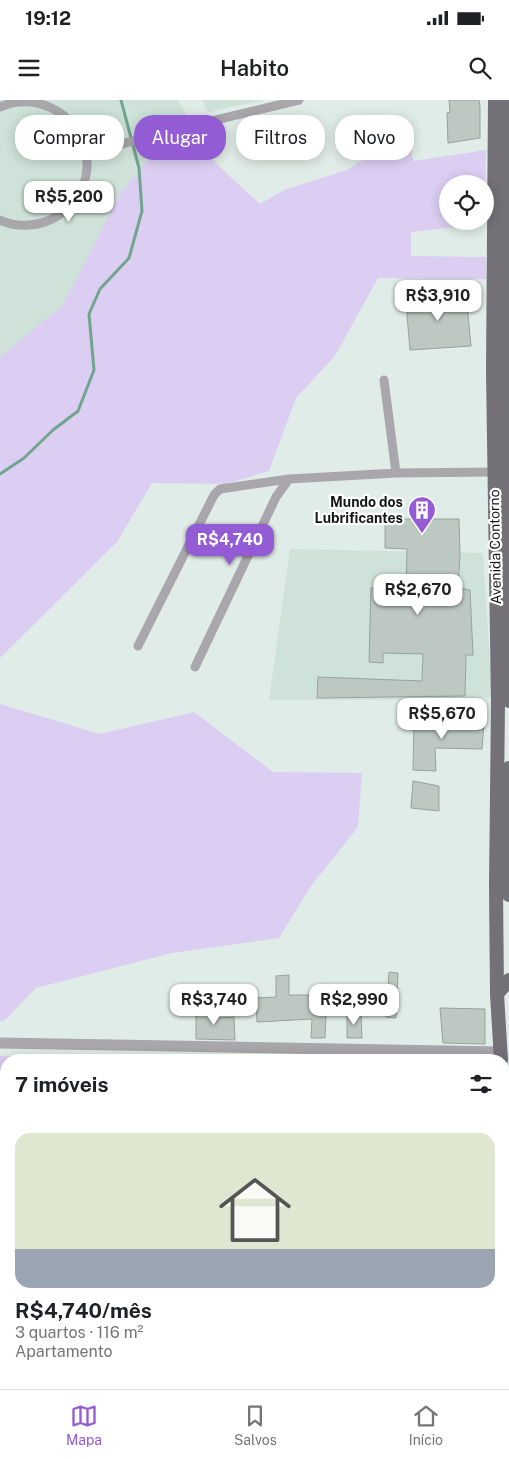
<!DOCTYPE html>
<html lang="pt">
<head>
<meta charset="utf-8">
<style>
  :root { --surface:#fff; --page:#f2f2f2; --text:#202124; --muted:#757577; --line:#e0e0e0; --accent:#935cd4 }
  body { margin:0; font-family:"Public Sans",sans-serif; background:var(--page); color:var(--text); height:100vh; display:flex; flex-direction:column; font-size:19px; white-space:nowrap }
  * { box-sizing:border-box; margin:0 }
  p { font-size:16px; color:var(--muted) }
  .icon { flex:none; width:28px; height:28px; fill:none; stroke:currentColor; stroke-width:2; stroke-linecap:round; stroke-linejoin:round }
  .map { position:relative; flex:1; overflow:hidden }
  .side { position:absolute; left:0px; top:954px; width:510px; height:336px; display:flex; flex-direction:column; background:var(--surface); border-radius:20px 20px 0 0; box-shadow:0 2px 12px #0003 }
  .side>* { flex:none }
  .hud { position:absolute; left:15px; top:15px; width:480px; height:45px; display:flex; gap:10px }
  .buttons { position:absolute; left:439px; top:75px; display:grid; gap:10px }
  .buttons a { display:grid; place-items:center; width:55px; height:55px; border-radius:50%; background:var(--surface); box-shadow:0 2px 12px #0003; font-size:25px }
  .price { position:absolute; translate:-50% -42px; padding:0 11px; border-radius:10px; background:#fff; color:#222; font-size:16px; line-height:32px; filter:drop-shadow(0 1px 2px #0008) }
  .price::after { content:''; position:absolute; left:50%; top:30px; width:15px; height:11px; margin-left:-8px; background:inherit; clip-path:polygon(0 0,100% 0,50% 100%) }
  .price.on { background:var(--accent); color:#fff }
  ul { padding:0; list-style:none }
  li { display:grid; align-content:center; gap:10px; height:265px; padding:0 15px }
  li span { display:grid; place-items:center; height:155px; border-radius:15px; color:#555 }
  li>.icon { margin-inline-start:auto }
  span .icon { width:90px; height:90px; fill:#fffc; stroke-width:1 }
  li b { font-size:21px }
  h2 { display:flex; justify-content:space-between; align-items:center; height:60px; padding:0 15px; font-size:21px }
  .chip { padding:0 18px; border-radius:20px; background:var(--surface); box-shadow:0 2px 12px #0003; font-size:18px; line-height:45px }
  .chip.on { background:var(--accent); color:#fff }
  .status { display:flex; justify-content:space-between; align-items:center; height:35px; padding:0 25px; background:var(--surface); direction:ltr }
  .status svg { height:14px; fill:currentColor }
  header { display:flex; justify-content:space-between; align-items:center; height:65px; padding:0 15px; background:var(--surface); font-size:22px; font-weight:600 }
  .tab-bar { display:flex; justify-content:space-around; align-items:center; height:70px; border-top:1px solid var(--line); background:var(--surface); font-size:14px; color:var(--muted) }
  .tab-bar a { display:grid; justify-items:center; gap:2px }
  .tab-bar .on { color:var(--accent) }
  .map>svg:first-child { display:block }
</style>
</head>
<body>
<div class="status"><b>19:12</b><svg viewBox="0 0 49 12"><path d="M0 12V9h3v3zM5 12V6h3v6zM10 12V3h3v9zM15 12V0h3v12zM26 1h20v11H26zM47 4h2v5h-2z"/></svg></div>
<header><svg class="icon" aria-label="menu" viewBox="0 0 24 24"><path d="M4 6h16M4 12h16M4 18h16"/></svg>Habito<svg class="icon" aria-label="search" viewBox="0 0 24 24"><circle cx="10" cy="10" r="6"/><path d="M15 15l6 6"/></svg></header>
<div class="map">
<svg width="509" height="1289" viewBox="0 0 509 1289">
  <rect width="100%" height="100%" fill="#e0ece7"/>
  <path fill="#cee2d9" d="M0,0H178L245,110L0,355Z
    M202,0H264L208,12Z
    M290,449L483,453L492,597L465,600H269Z"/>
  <path fill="#dccef2" d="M410,38L413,61L486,50L485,84H448V121H484V124L411,132V156L486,157V179L378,178L335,256L296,298L269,371L226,384L152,383L117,442L0,558V257L63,205L122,91L150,58L198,47L260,104L284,90L347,70L369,56Z
    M0,604L100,634L194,612L273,672L362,673L358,727L311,786L279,838L172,853L36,888L4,921H0Z
    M0,956L184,960H6V1283H0Z"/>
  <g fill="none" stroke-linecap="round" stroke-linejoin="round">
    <path stroke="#72a590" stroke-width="3" d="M0,374L24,358L53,330L78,311L94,270L89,214L100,189L129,158L142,111L139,68L121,0"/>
  </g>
  <path fill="#bdc8c3" stroke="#96a29d" d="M449,0H479L480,7V38L448,43L447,13L450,12Z
    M466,193L471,246L410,250L407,215L409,196Z
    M385,419H459L460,455L458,488L470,490L473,555H466L465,596L317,598L318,577L422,581L423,554L383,553V563L369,562L371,488L406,489L407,449L385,448Z
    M414,617L460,624L484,623L482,649L435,648L436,671L413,670Z
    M413,681L439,686V711L411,708Z
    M389,872L398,873L396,918L386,917Z
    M289,875V895H313V892L327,893L325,938H311L312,919L257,922L256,898L276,897V876Z
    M440,908L485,909V944L443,943Z
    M214,909V918L234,917L235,940L196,939V910Z
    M347,914H361L362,938H347Z"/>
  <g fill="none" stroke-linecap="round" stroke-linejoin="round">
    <path stroke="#a9a7ab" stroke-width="9" d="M0,7C6,5 12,2 19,2C39,0 64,10 75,28C78,32 79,38 81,42C85,51 88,59 87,68C84,111 38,137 0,120
      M161,33L299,0
      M86,55L149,36
      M384,280L396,373
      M138,546L214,395L220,389L289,379L396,373L494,372
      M195,567L276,397L289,379"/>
    <path stroke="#a9a7ab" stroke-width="11" d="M0,943L501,952"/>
    <path stroke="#737078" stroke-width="14" d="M495,0L493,272L498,603L496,786L497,894L501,960
      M505,0C508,200 503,401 509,601
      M509,668V795
      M497,894L509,880
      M504,991L508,1074V1289"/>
  </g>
  <defs>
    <g id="building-pin" transform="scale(1.4375)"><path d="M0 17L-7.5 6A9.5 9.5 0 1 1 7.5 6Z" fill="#935cd4" stroke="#fff"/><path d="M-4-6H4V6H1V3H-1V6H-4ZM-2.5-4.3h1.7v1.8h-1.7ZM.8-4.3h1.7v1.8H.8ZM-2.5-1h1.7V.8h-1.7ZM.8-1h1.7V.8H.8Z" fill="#fff"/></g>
  </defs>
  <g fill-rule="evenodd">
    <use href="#building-pin" x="422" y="410"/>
  </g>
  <g text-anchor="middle" stroke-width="4.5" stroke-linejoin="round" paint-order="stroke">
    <g font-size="14" font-weight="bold" fill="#121715" stroke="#fff" text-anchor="end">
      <text x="403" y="407">Mundo dos<tspan x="403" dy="16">Lubrificantes</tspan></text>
    </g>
    <g font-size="14" fill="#121715" stroke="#fff">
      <text transform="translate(495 447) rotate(-91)" y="5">Avenida Contorno</text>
    </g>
  </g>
</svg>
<div class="buttons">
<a><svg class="icon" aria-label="locate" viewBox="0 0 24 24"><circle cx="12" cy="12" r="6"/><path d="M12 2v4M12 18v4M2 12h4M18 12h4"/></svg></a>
</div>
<b class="price" style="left:69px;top:123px">R$5,200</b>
<b class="price" style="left:438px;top:222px">R$3,910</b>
<b class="price on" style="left:230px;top:466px">R$4,740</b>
<b class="price" style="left:418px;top:516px">R$2,670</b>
<b class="price" style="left:442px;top:640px">R$5,670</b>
<b class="price" style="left:214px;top:926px">R$3,740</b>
<b class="price" style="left:354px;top:926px">R$2,990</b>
<div class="hud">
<a class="chip">Comprar</a>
<a class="chip on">Alugar</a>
<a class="chip">Filtros</a>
<a class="chip">Novo</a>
</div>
<section class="side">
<h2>7 imóveis<svg class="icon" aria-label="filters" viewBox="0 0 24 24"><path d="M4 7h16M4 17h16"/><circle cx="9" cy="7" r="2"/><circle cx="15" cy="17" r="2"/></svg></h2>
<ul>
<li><span style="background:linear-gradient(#dfe7d0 75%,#9aa5b1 0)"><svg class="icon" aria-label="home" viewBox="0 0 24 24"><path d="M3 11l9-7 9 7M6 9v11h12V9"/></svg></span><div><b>R$4,740/mês</b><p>3 quartos · 116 m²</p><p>Apartamento</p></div></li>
</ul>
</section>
</div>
<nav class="tab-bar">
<a class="on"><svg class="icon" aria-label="map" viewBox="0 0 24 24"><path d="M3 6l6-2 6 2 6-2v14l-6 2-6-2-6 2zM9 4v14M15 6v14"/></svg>Mapa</a>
<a><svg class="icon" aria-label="saved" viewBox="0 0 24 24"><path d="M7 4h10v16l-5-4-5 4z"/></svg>Salvos</a>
<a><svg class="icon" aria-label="home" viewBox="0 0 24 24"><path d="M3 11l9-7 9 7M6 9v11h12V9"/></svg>Início</a>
</nav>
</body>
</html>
